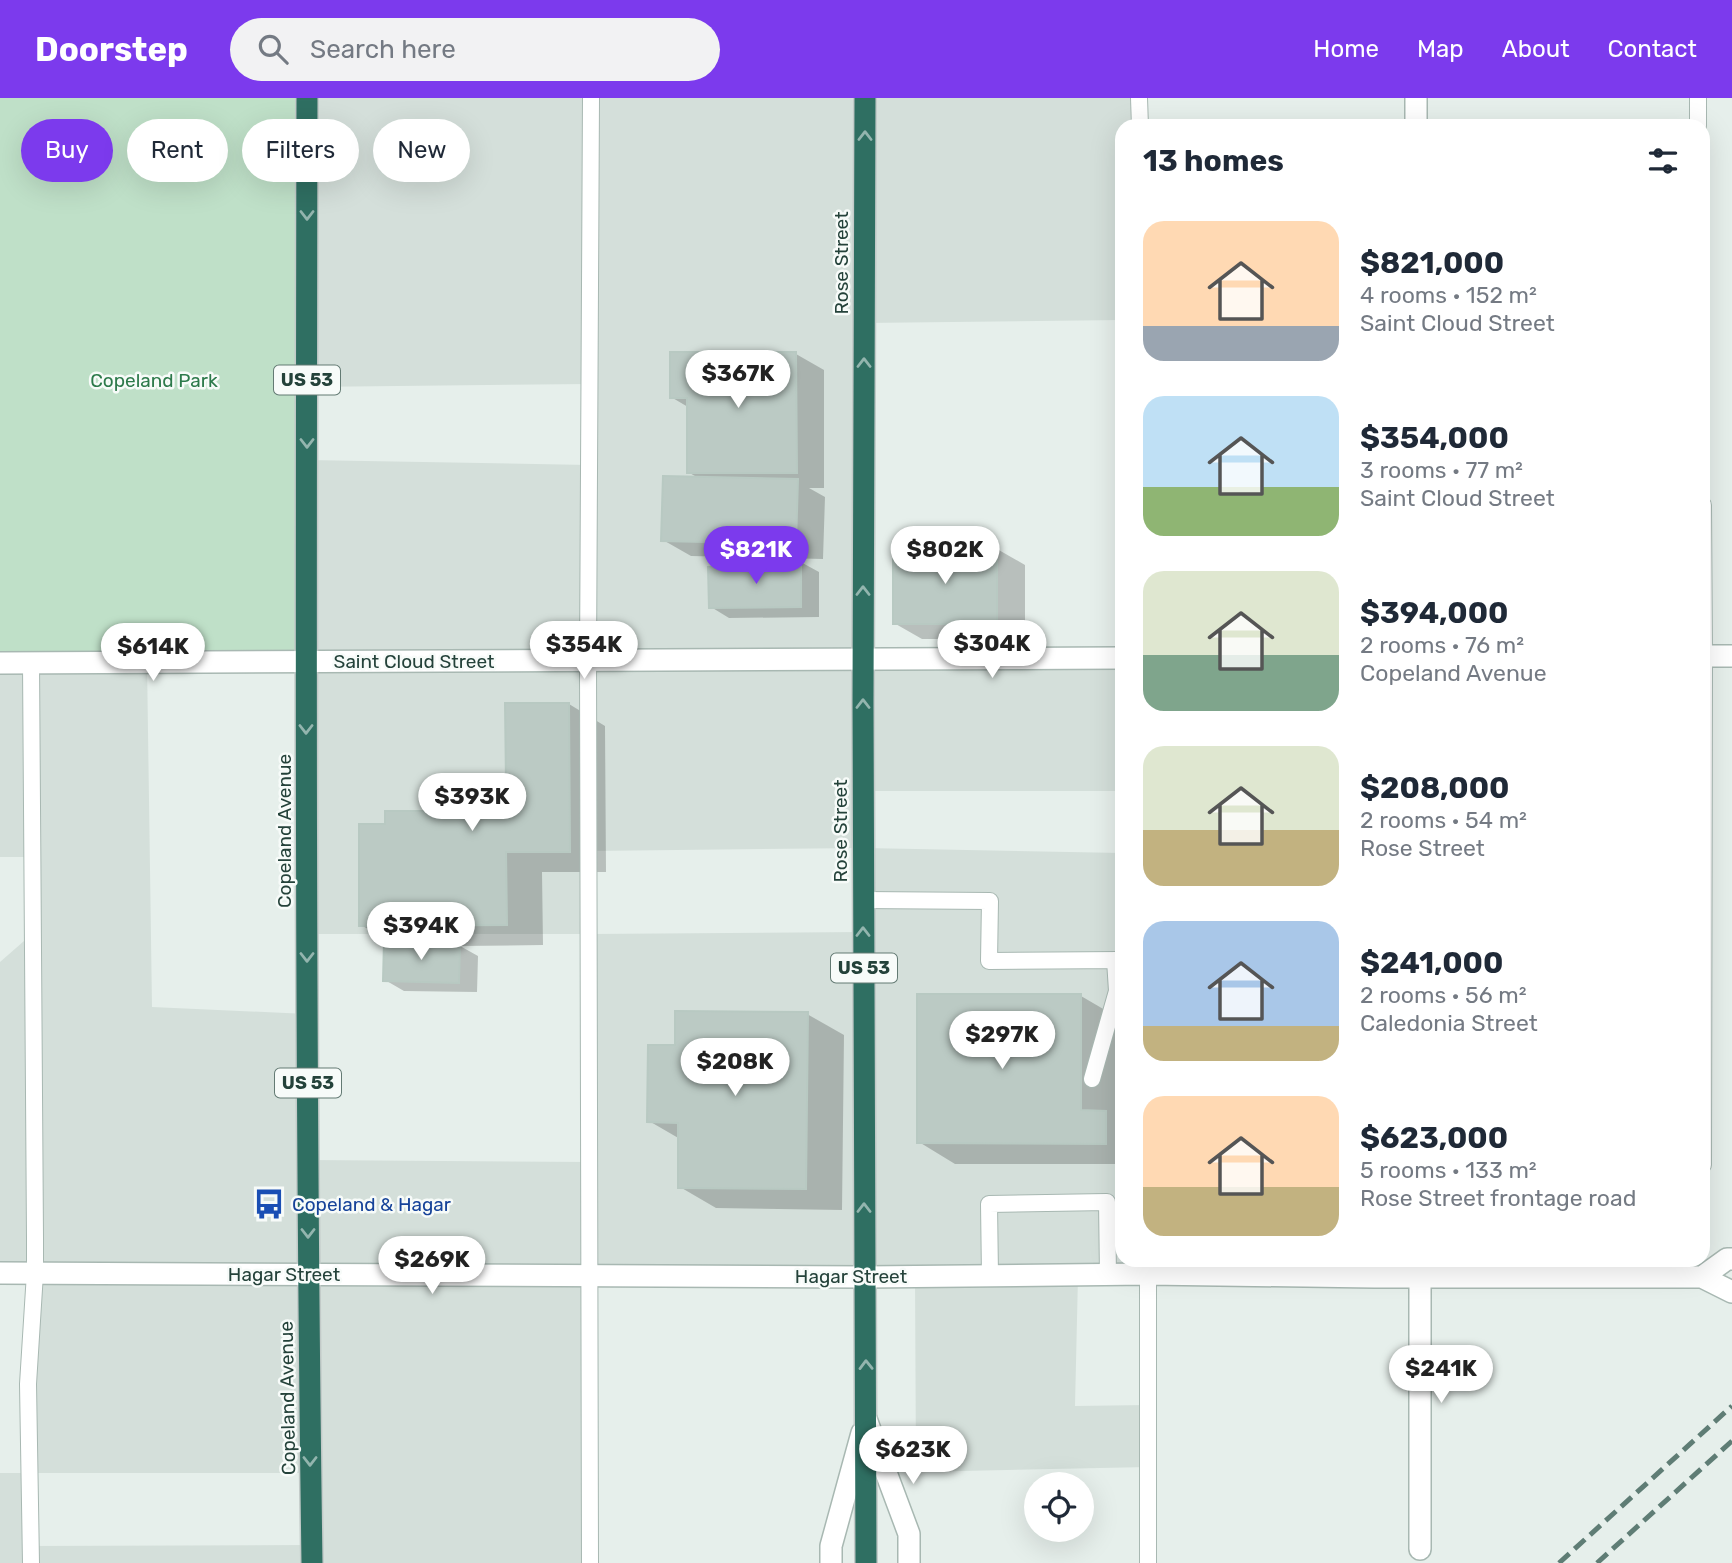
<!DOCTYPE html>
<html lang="en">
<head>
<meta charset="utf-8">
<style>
  :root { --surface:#fff; --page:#f2f2f3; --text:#1f2937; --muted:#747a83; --accent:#7c3aed }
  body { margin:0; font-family:Rubik,sans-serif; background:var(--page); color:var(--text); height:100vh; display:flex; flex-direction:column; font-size:26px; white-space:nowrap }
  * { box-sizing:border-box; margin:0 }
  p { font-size:23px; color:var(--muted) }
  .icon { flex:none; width:38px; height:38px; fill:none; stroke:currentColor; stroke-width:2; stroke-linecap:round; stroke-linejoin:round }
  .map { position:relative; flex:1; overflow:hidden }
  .side { position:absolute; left:1115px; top:21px; width:595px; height:1148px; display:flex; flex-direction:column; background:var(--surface); border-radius:21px; box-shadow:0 7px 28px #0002 }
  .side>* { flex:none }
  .guide { position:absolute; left:21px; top:21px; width:665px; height:63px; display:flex; gap:14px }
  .controls { position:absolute; left:1024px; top:1374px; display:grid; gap:14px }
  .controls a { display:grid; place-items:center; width:70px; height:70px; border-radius:50%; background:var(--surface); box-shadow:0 7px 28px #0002; font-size:35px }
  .price { position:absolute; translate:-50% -60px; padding:0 16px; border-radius:24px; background:#fff; color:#222; font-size:23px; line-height:46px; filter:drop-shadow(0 2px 4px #0008) }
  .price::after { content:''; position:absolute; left:50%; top:42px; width:21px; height:16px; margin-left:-10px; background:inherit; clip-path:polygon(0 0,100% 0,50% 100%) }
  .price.current { background:var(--accent); color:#fff }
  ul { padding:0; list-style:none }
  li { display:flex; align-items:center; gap:21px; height:175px; padding:0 28px }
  li span { display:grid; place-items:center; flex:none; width:196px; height:140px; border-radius:21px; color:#555 }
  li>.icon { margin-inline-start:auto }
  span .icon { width:84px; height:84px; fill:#fffc; stroke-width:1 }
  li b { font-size:30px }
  h2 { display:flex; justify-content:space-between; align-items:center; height:84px; padding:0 28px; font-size:30px }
  .tag { padding:0 24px; border-radius:32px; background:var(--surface); box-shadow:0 7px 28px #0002; font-size:24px; line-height:63px }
  .tag.current { background:var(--accent); color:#fff }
  header { display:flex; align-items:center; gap:42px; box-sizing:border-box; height:98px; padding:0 35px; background:var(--accent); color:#fff }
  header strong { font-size:33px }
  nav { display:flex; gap:38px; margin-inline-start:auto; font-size:24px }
  .search { width:490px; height:63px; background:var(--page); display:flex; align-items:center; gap:18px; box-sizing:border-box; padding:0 24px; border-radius:38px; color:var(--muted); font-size:26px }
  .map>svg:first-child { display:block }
</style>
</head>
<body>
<header>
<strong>Doorstep</strong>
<div class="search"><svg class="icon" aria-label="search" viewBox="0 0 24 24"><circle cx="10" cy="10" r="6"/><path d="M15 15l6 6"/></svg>Search here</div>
<nav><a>Home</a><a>Map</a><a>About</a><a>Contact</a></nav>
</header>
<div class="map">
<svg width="1732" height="1465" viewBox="0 0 1732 1465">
  <rect width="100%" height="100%" fill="#e6efeb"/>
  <path fill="#d4dfda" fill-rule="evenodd" d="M307,0H1139L1140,28H1122V222L864,225L863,561L1122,560V693H863L864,750L1122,755V1162H1148V1176L1078,1178L1075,1308L1148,1307V1369L916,1374L915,1179L590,1177V1465H0V1375H29L35,1175H0V864L32,836V759H0V565L147,564L152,909L307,916L308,1062L589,1064L588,836H307V362L589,367V286L307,289ZM863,750V834L589,836V753ZM30,1375H310L311,1447L31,1448Z"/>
  <path fill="#bfe0c8" d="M0,0H307L306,563L0,565Z"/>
  <path fill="#0003" d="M796,256L824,272V390H809L825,399L823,461L691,458L663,442L700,381L688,374V309L671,299Z
    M997,451L1025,467V541H922L894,525Z
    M797,462L819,474V519L729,520L711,509L771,470L797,464Z
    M569,606L605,628L606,774H542L543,847L460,848L478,858L477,894L404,893L385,882L393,845L361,827L387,728L443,714L508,686Z
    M1081,898L1117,919V1021L1122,1024V1066H955L919,1044Z
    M807,916L844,937L842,1112L716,1110L680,1089V1041L649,1023L676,949Z"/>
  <path fill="#bbcac4" stroke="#b8c9c2" stroke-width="2" d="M670,254H796L797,375H687V300H670Z
    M663,378L798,381L796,446L661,443Z
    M893,449H997V526H893Z
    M769,462H801V509L709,510L708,469L769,468Z
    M505,605H569L570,754H506L507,827L359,828V726H385V713H442V685L506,684Z
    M384,843L460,846L459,885L383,883Z
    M917,896H1081V1012L1106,1013V1046L917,1045Z
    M675,913L808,914L806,1091L678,1090V1025L647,1024L648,947H675Z"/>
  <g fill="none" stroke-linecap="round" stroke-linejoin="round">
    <g stroke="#a8b8b2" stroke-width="18">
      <path id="lane" d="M1139,0L1140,28
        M1698,0V28
        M1703,407L1704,558L1703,1067
        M31,565L35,1139V1175L28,1286L31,1465
        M863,802L990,803L989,863L1122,862
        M1092,981L1117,893L1115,862
        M990,1177L989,1106L1107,1104L1108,1177
        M590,1465L588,562L591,0
        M1148,1465V1162"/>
    </g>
    <g stroke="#a8b8b2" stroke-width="24">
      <path id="street" d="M1416,0V28
        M1703,558H1732
        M0,565L1122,560
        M1420,1162V1451
        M0,1175L865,1179L1148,1176L1374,1179H1702L1732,1194
        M1702,1179L1727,1161H1732
        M866,1321L909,1436V1465
        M831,1465V1448L862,1335"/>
    </g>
    <g stroke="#c2cac8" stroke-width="24">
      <path id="highway" d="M307,0C306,488 305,977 312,1465
        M865,0L863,603L866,1465"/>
    </g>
    <use href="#lane" stroke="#fff" stroke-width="16"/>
    <use href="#street" stroke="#fff" stroke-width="21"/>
    <use href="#highway" stroke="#2f6f62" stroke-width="21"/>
    <path stroke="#5f7d75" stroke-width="5" stroke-dasharray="14 7" stroke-linecap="butt" d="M1559,1465L1732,1308
      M1597,1465L1732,1343"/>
  </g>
  <defs><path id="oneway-chevron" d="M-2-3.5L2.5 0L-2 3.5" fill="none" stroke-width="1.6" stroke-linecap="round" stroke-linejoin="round" transform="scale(1.75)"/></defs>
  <g stroke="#93b5ae">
    <use href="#oneway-chevron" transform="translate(865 38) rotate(-90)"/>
    <use href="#oneway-chevron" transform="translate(307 117) rotate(90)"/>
    <use href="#oneway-chevron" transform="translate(864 265) rotate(-90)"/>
    <use href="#oneway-chevron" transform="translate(307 345) rotate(90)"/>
    <use href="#oneway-chevron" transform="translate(863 493) rotate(-90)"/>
    <use href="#oneway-chevron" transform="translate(863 606) rotate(-90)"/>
    <use href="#oneway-chevron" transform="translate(306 631) rotate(90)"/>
    <use href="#oneway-chevron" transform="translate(863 834) rotate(-90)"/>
    <use href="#oneway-chevron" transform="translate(307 859) rotate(90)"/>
    <use href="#oneway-chevron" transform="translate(864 1110) rotate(-90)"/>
    <use href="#oneway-chevron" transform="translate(308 1135) rotate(90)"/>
    <use href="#oneway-chevron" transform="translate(866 1267) rotate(-91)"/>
    <use href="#oneway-chevron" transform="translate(310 1363) rotate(90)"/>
  </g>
  <defs>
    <g id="bus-bare" transform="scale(2.415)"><path d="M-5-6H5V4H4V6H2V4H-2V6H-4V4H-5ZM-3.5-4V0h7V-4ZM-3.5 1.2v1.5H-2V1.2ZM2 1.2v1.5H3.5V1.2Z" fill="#1a4fb4" stroke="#f7fbf9" stroke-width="2.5" paint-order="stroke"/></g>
  </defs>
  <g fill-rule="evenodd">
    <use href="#bus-bare" x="269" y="1106"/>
  </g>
  <g text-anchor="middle" stroke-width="5" stroke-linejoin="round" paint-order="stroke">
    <g fill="#f7fbf9" stroke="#637a73" stroke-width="2">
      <rect x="274" y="267.5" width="66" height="29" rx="5"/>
      <rect x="831" y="855.5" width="66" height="29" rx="5"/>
      <rect x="275" y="970.5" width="66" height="29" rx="5"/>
    </g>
    <g font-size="18" font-weight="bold" fill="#24423a">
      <text x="307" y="288">US 53</text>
      <text x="864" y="876">US 53</text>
      <text x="308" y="991">US 53</text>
    </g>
    <g font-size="19" fill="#24423a" stroke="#f7fbf9">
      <text transform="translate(841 165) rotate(-90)" y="7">Rose Street</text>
      <text x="414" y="570">Saint Cloud Street</text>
      <text transform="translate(284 733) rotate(-90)" y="7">Copeland Avenue</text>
      <text transform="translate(840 733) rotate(-90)" y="7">Rose Street</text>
      <text x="284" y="1183">Hagar Street</text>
      <text x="851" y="1185">Hagar Street</text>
      <text transform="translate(287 1300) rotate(-91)" y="7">Copeland Avenue</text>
    </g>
    <g font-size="19" fill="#2d7a4b" stroke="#f7fbf9">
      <text x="154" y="289">Copeland Park</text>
    </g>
    <g font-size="19" fill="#164399" stroke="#f7fbf9" text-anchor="start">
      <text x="292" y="1113">Copeland &amp; Hagar</text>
    </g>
  </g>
</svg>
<div class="controls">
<a><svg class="icon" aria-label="locate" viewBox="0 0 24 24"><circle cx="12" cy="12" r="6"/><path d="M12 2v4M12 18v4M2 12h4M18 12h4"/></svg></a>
</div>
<b class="price" style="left:738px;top:312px">$367K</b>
<b class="price current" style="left:756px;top:488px">$821K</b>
<b class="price" style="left:945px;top:488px">$802K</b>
<b class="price" style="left:992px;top:582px">$304K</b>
<b class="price" style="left:584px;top:583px">$354K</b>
<b class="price" style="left:153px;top:585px">$614K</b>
<b class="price" style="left:472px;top:735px">$393K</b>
<b class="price" style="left:421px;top:864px">$394K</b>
<b class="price" style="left:1002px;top:973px">$297K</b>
<b class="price" style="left:735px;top:1000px">$208K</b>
<b class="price" style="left:432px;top:1198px">$269K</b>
<b class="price" style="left:1441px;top:1307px">$241K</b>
<b class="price" style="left:913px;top:1388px">$623K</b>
<div class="guide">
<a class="tag current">Buy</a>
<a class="tag">Rent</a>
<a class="tag">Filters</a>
<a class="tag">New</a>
</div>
<section class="side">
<h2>13 homes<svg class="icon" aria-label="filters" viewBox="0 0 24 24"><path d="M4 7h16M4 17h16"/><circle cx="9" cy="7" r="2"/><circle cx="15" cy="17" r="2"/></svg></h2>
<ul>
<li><span style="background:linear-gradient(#ffd9b3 75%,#9aa5b1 0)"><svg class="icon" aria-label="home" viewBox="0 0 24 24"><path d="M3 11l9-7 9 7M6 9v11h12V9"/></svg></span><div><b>$821,000</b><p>4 rooms · 152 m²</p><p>Saint Cloud Street</p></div></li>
<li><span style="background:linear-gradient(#bfe0f5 65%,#8fb573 0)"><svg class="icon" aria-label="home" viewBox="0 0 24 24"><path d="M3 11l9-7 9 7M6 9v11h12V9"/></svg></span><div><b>$354,000</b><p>3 rooms · 77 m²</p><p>Saint Cloud Street</p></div></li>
<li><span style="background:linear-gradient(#dfe7d0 60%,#7fa58c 0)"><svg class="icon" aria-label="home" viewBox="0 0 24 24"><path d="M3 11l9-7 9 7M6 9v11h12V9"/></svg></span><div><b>$394,000</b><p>2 rooms · 76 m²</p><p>Copeland Avenue</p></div></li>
<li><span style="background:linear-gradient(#dfe7d0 60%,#c2b280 0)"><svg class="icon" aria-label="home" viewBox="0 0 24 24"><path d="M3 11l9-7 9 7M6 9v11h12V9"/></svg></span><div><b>$208,000</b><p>2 rooms · 54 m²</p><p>Rose Street</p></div></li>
<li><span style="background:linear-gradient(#a9c7e8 75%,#c2b280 0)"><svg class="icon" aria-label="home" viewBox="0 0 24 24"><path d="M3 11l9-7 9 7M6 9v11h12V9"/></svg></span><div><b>$241,000</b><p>2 rooms · 56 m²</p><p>Caledonia Street</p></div></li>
<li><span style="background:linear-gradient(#ffd9b3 65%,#c2b280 0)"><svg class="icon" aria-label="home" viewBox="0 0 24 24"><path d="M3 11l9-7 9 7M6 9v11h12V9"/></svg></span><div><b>$623,000</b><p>5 rooms · 133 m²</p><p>Rose Street frontage road</p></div></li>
</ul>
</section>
</div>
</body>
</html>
